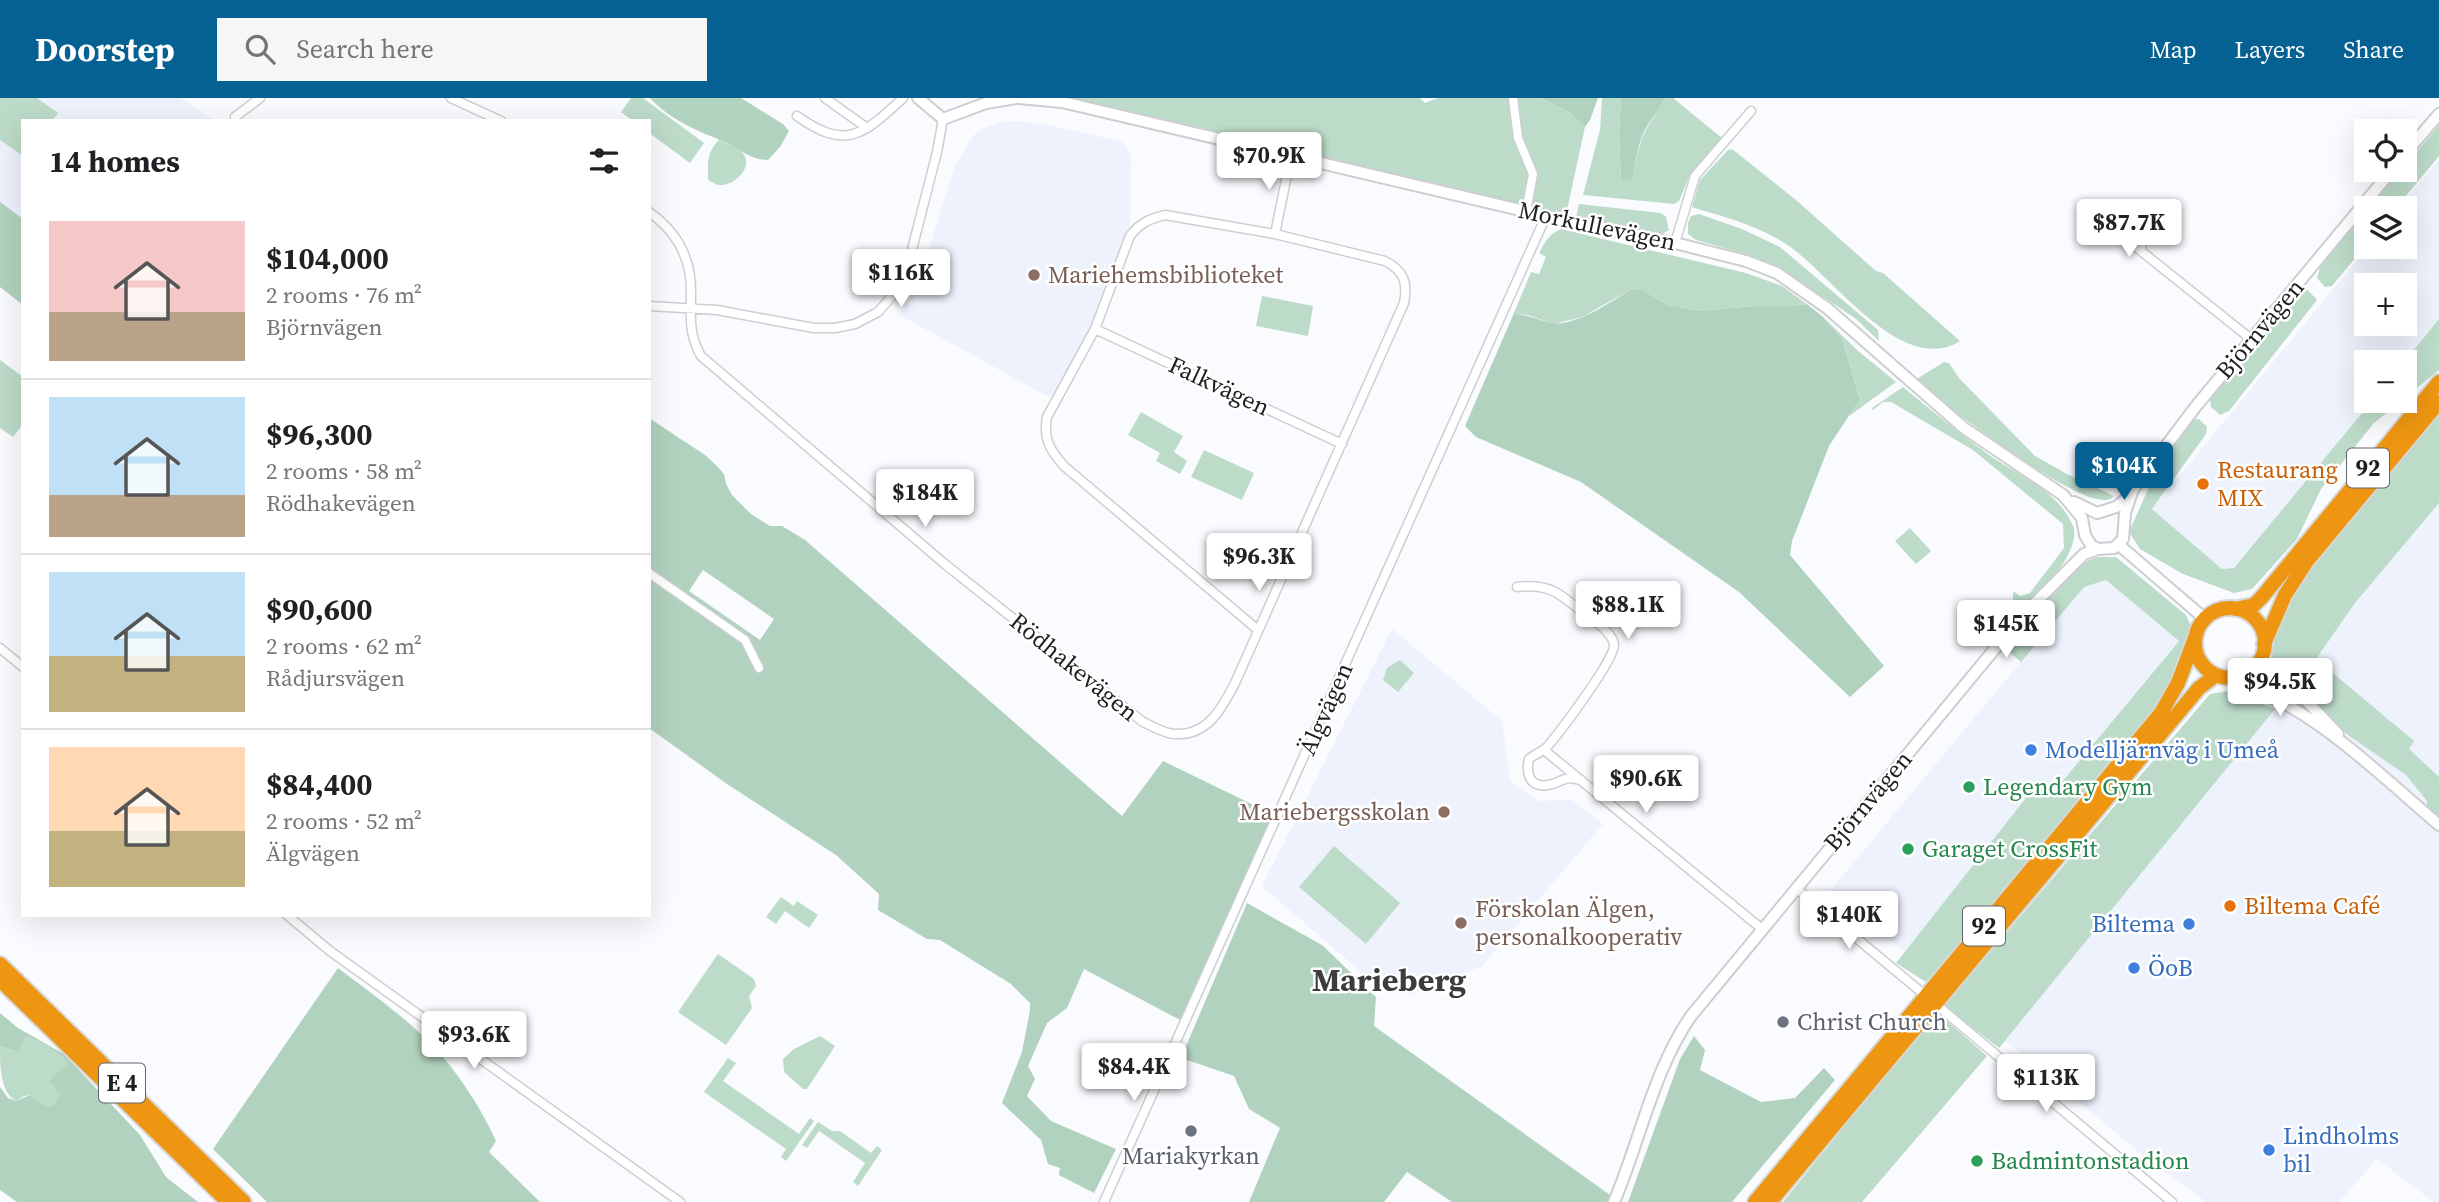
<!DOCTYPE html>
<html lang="en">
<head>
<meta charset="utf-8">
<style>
  :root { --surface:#fff; --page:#f6f6f6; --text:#202124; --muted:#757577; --line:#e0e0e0; --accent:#056192 }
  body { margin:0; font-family:"Source Serif 4",serif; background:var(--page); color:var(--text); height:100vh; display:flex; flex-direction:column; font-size:26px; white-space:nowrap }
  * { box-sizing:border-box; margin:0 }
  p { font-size:23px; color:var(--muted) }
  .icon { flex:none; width:38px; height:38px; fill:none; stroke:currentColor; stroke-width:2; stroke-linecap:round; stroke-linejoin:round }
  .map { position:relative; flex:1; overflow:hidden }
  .side { position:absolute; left:21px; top:21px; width:630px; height:798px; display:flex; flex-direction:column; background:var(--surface); border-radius:0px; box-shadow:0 7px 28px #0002 }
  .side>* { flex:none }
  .tools { position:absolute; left:2354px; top:21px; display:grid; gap:14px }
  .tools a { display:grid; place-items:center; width:63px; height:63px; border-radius:0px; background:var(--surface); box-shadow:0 7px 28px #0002; font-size:35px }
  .price { position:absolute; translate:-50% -60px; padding:0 16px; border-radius:7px; background:#fff; color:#222; font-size:23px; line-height:46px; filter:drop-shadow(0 2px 4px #0008) }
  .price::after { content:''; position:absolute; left:50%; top:42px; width:21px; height:16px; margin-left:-10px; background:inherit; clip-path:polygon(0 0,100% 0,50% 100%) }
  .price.active { background:var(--accent); color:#fff }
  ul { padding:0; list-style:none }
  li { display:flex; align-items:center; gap:21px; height:175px; padding:0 28px }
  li+li { border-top:2px solid var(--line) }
  li span { display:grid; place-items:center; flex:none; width:196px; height:140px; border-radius:0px; color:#555 }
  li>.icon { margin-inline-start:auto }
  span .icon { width:84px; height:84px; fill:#fffc; stroke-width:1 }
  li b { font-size:30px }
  h2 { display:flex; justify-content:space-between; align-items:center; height:84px; padding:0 28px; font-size:30px }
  header { display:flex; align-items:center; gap:42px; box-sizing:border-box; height:98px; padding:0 35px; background:var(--accent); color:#fff }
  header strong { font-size:33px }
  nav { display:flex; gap:38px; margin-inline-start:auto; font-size:24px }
  .search { width:490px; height:63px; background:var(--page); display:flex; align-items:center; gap:18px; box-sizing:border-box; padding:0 24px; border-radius:0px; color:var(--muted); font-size:26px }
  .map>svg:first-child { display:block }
</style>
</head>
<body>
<header>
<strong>Doorstep</strong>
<div class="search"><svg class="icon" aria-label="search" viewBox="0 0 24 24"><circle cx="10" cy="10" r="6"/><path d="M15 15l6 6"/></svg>Search here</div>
<nav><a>Map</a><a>Layers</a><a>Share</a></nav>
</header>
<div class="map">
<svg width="2439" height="1104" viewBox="0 0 2439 1104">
  <rect width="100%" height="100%" fill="#fafbfe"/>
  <path fill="#edf2fc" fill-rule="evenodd" d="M0,0H180L216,23H23V121L0,104Z
    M1005,23H1023L1063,30L1122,44L1127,49L1131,60L1130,138L1095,231L1056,303L898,216L910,200L922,172L956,65L974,37L982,31Z
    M2439,62V221L2404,264H2366V303H2372L2234,470L2222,471L2152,411L2368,149H2404V110H2399ZM2366,187H2404V226H2366Z
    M2439,405V1104H2434L2377,1061L2339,1104H2206L2146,1060L2005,942L2316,561L2355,505Z
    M2106,482L2179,542L2050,698L2037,687L1905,854L1830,793L2084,488Z
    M1392,531L1502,623L1510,683L1538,703L1572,702L1603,726L1482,868L1411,897L1376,887L1262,788Z"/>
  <path fill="#bddbc9" d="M0,0H37L58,15L52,23H23V58L0,42Z
    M631,0H643L704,45L690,65L649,35V23H633L621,14Z
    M1019,0H1420L1425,5L1438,0H1541L1569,14L1585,29L1565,121L1062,4Z
    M1602,0H1621L1619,37L1621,81H1633C1636,62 1639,41 1650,25C1655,16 1661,9 1665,0H1673L1722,40L1690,77L1679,103L1674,106L1583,97L1600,32Z
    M2439,27V58L2396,110H2368L2401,72H2404L2405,68Z
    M719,42C727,46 740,49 744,57C753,71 732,89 719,87C716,87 711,83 708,82C708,64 706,56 719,42Z
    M1732,51L1796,102L1876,173L1883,175L1960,243C1901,280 1831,175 1786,146C1758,127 1723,119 1692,109L1700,82L1728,52Z
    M1579,106L1661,115L1666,119L1669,132L1660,137L1576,119Z
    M2366,113V147L2332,188L2325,189L2317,180L2321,166Z
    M1699,116L1742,131L1780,149L1878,232L1879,243L1856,221L1785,173L1731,152L1696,142L1688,136V125L1691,118Z
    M1561,131L1746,175L1782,188L1808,207L1753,208L1700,213L1667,207L1643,192L1632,191L1582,219L1554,226L1528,217L1514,215L1531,174L1539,176L1546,159L1539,155C1545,144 1549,136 1561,131Z
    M2305,189L2317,202L2229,313L2220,317L2211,309L2210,302L2299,190Z
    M1262,198L1313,208L1308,238L1256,228Z
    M1822,218L1857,252L1896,284L1849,318L1860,300L1842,241Z
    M2439,221V272L2405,300L2404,264Z
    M0,262L23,279V326L13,339L0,330Z
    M1944,264L1949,265L1959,280L2035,358L2067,376L2114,398C2111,401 2109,402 2105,402C2070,404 1945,307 1915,282Z
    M1903,289C1932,313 1961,337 1992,359C2020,378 2060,395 2073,428C2082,449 2043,497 2026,507L2019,508L2013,503V493L2020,498L2030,495L2064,450L2063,426L1973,352L1891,304H1883L1873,312L1872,310Z
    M2372,303H2401L2374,325L2321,391L2297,441L2252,491L2234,495L2183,476L2140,451L2129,434L2154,378L2192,322L2199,321L2207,329L2206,336L2152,411L2222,471L2234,470Z
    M2439,313V405L2355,505L2316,561L2414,643L2409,651L2439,679V719L2427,709V703L2406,677L2348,637L2272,566C2272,501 2327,447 2366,400C2390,371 2415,342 2439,313Z
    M1141,314L1183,338L1174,354L1187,363L1180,376L1156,363L1160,355L1128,337Z
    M1204,352L1254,375L1242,402L1191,379Z
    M1910,430L1931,453L1916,466L1895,443Z
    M2116,459L2186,517L2191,528L2182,561L2167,593L2140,630L1926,884L1896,865L2037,686L2051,697L2179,543L2106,482L2084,489L2021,564L2005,550C2022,530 2071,467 2094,460C2100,458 2109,460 2116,459Z
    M1400,562L1414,575L1398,594L1383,582L1387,570Z
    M2229,593L2275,611L1999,950L1944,908L2210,596Z
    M1334,748L1400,805L1366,846L1299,789Z
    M781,799L794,808L797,803L818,817L809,830L785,813L776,826L766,819Z
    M718,856L754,881L756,888L749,898L752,910L726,947L678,914Z
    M1937,914L1987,958L1862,1104H1783Z
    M820,938L835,948L807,991H803L784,974L783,961L794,951Z
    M26,939C42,944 59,950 67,966L52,988L58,992L60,997L55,1007L47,1009L30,997L24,998L16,1003C0,994 0,968 0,948L18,954Z
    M728,960L736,965L723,983L799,1036L810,1020L814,1023L786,1063L781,1059L786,1051L704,994Z
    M818,1024L832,1033H840L871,1055L877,1048L882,1052L858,1088L853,1084L865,1065L819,1033L807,1050L802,1047Z"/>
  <path fill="#b1d2be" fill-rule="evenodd" d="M650,0H741L783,26L789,33L780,49L768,62C751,62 741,52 727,45C699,33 671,23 650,0Z
    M1541,0H1598L1590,22L1585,29L1569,14Z
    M1621,0H1665C1661,9 1655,16 1649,25C1638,41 1636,62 1633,81L1621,82L1619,37Z
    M0,104L23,121V207L0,189Z
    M1632,191L1643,192L1667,207L1700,213L1753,208L1808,207L1822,218L1842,241L1860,301L1829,348L1792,443L1790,457L1884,568L1850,599L1739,494L1581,384L1476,339L1465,328L1514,215C1527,217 1539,222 1551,225C1575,229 1612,203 1632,191Z
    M649,320L705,357L717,368L724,376L726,386L732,397L751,416L770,428H782L805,442L1122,718L1163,663L1274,717L1237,807L1226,820L1180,922L1084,871L1067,910L1047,925L1028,968L1035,981L1027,998L1051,1023L1116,1051L1094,1095L1059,1077L1060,1070L1048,1066L1041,1042L1002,1005L1022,954L1030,912V905L1011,886L940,842L927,841L878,812L879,796L836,757L727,686L649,630ZM703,472L774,521L760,542L689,493Z
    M1247,805L1322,847L1376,899L1374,928L1610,1097L1607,1104H1452L1407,1074L1384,1104H1249L1280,1030L1249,1011L1234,978L1181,960Z
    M338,870C369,894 403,917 430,945C454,968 483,1013 496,1043L489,1054L540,1104H267L213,1051Z
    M0,915L18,930L64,956L140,1037L166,1079L198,1104H17L0,1092V989L8,1000L16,1003L30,997L47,1009L54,1007L60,997L50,984L53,979L67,966C59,951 42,944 26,939L18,954L0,948Z
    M1694,938L1705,952L1700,972L1761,1004L1795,1000L1824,970L1835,982L1732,1104H1628L1680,961Z"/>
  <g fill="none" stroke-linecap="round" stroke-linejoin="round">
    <g stroke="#ccced0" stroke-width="11">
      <path id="street" d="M451,0L501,23
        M825,0L867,30
        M1513,0L1518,40L1533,76L1526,113
        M797,18C846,53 863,37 903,0
        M235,19L260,0
        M649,114C676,133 691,160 691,193C691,218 688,235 701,258L946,467L1143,624C1152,628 1165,636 1175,636C1208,638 1222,610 1235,585L1404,205C1408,184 1404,173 1385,163L1275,136L1165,117C1149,121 1140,125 1130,138L1095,231L1047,319C1043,341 1050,352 1064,368L1258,532
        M1275,136L1291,57
        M1675,145L1695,78L1751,13
        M2141,152V126L2139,119L2129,114L2118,126V133L2121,137L2251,241
        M649,208L717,212L814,230H835L855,226L878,214L899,190L907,171L937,54L943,21
        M1095,231L1342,346
        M649,475L745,542L759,570
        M1517,489C1547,485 1558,494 1580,512C1591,521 1611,532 1614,546C1617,559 1559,635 1547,649C1542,654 1535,656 1529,661C1526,675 1529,690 1548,687C1555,686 1562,681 1570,680C1574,680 1577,682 1581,682
        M0,550L23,569
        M1544,652L1762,831
        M1796,790L1920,893
        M287,817L330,853L680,1104
        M1938,908L2172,1104
        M1104,1104L1546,118"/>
    </g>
    <g stroke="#ccced0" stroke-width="14">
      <path id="secondary" d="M918,0L943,21L986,5L1016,0
        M1019,0L1062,4L1546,118L1675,145L1746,163L1777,175L1827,210L1964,330L2063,397L2082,420L2085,437L2091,447L2098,451L2114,450L2123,441L2125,415L2132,394
        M2404,57L2439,16
        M2074,404L2097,415L2116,409L2125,402L2197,307L2392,72
        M2119,447L2205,521
        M2264,551L2269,571L2302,598L2338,636
        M2222,579C2309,604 2372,670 2439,727
        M1614,1104C1640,1043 1653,973 1691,918L2022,518L2084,456L2098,451"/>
    </g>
    <g stroke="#d6d7d7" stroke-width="18">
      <path id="highway" d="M2195 545a35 35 0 1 1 70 0a35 35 0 1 1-70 0Z
        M2235,511L2254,507L2262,499L2439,284
        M2264,546L2285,497L2307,463L2439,304
        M0,866L244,1104
        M0,882L228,1104
        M1755,1104L2161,615L2178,585L2195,540
        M1770,1104L2199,590L2216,577"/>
    </g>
    <use href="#street" stroke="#fff" stroke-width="8"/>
    <use href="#secondary" stroke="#fff" stroke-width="10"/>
    <use href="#highway" stroke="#ee9611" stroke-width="14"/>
  </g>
  <g fill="#8d6e63" stroke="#fff" stroke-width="2.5">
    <circle cx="1034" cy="177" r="7"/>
    <circle cx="1444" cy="714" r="7"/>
    <circle cx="1461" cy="825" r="7"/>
  </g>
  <g fill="#e8710a" stroke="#fff" stroke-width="2.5">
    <circle cx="2203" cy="386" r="7"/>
    <circle cx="2230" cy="808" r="7"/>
  </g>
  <g fill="#3f7fe0" stroke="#fff" stroke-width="2.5">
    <circle cx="2031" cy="652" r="7"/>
    <circle cx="2189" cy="826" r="7"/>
    <circle cx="2134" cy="870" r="7"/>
    <circle cx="2269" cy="1052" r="7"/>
  </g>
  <g fill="#2e9e5b" stroke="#fff" stroke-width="2.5">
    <circle cx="1969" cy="689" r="7"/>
    <circle cx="1908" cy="751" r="7"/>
    <circle cx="1977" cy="1063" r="7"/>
  </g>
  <g fill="#6b7280" stroke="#fff" stroke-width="2.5">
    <circle cx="1783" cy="924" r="7"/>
    <circle cx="1191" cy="1033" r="7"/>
  </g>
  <g text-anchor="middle" stroke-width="5" stroke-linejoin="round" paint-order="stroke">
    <g fill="#fff" stroke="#626263" stroke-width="2">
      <rect x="2347" y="350.5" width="42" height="39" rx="5"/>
      <rect x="1963" y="808.5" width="42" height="39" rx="5"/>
      <rect x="99" y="965.5" width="46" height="39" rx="5"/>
    </g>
    <g font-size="23" font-weight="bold" fill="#1e1f20">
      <text x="2368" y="378">92</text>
      <text x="1984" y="836">92</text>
      <text x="122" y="993">E 4</text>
    </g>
    <g font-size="24" fill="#1e1f20" stroke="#fff">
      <text transform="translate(1597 128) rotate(12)" y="8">Morkullevägen</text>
      <text transform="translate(2260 231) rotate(-50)" y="8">Björnvägen</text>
      <text transform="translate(1219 288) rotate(25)" y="8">Falkvägen</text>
      <text transform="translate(1074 569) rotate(39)" y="8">Rödhakevägen</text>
      <text transform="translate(1326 611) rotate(-66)" y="8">Älgvägen</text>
      <text transform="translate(1868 703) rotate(-50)" y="8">Björnvägen</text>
    </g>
    <g font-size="24" fill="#785e54" stroke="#fff" text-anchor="start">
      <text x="1048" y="185">Mariehemsbiblioteket</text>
      <text x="1430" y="722" text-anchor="end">Mariebergsskolan</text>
      <text x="1475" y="819">Förskolan Älgen,<tspan x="1475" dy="28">personalkooperativ</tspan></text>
    </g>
    <g font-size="24" fill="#c56008" stroke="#fff" text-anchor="start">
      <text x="2217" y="380">Restaurang<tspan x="2217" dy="28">MIX</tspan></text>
      <text x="2244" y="816">Biltema Café</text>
    </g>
    <g font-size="24" fill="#366cbe" stroke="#fff" text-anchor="start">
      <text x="2045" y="660">Modelljärnväg i Umeå</text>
      <text x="2175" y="834" text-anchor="end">Biltema</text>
      <text x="2148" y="878">ÖoB</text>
      <text x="2283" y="1046">Lindholms<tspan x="2283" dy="28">bil</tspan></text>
    </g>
    <g font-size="24" fill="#27864d" stroke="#fff" text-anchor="start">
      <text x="1983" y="697">Legendary Gym</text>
      <text x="1922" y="759">Garaget CrossFit</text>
      <text x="1991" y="1071">Badmintonstadion</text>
    </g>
    <g font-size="24" fill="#5b616d" stroke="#fff" text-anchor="start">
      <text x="1797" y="932">Christ Church</text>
      <text x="1191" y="1066" text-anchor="middle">Mariakyrkan</text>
    </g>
    <g font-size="32" font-weight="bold" fill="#3b3c3e" stroke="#fff">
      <text x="1389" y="893">Marieberg</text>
    </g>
  </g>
</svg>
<div class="tools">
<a><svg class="icon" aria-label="locate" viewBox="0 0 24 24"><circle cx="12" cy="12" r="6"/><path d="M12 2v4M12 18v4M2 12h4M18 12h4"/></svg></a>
<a><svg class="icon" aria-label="layers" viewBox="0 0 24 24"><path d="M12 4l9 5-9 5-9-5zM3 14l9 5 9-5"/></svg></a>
<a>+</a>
<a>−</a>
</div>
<b class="price" style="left:1269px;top:94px">$70.9K</b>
<b class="price" style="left:2129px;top:161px">$87.7K</b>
<b class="price" style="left:901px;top:211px">$116K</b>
<b class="price active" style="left:2124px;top:404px">$104K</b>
<b class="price" style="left:925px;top:431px">$184K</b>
<b class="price" style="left:1259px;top:495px">$96.3K</b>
<b class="price" style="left:1628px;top:543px">$88.1K</b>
<b class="price" style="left:2006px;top:562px">$145K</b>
<b class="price" style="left:2280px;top:620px">$94.5K</b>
<b class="price" style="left:1646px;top:717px">$90.6K</b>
<b class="price" style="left:1849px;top:853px">$140K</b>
<b class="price" style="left:474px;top:973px">$93.6K</b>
<b class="price" style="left:1134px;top:1005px">$84.4K</b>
<b class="price" style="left:2046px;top:1016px">$113K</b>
<section class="side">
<h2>14 homes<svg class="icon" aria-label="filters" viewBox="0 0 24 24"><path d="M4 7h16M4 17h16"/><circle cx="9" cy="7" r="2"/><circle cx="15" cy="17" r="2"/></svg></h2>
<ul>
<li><span style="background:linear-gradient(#f6c9c9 65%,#b9a48a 0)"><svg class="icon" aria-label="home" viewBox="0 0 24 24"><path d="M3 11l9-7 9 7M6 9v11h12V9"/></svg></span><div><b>$104,000</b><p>2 rooms · 76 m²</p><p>Björnvägen</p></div></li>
<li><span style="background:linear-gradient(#bfe0f5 70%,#b9a48a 0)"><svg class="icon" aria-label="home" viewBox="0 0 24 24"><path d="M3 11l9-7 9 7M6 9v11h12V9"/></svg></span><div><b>$96,300</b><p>2 rooms · 58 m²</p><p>Rödhakevägen</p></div></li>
<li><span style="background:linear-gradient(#bfe0f5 60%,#c2b280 0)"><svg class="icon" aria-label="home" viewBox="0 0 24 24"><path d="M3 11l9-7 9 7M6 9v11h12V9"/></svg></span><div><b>$90,600</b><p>2 rooms · 62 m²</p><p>Rådjursvägen</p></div></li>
<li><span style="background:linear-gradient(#ffd9b3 60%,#c2b280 0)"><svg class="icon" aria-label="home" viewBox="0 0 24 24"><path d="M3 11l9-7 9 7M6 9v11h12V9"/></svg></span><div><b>$84,400</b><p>2 rooms · 52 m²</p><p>Älgvägen</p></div></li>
</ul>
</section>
</div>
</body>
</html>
